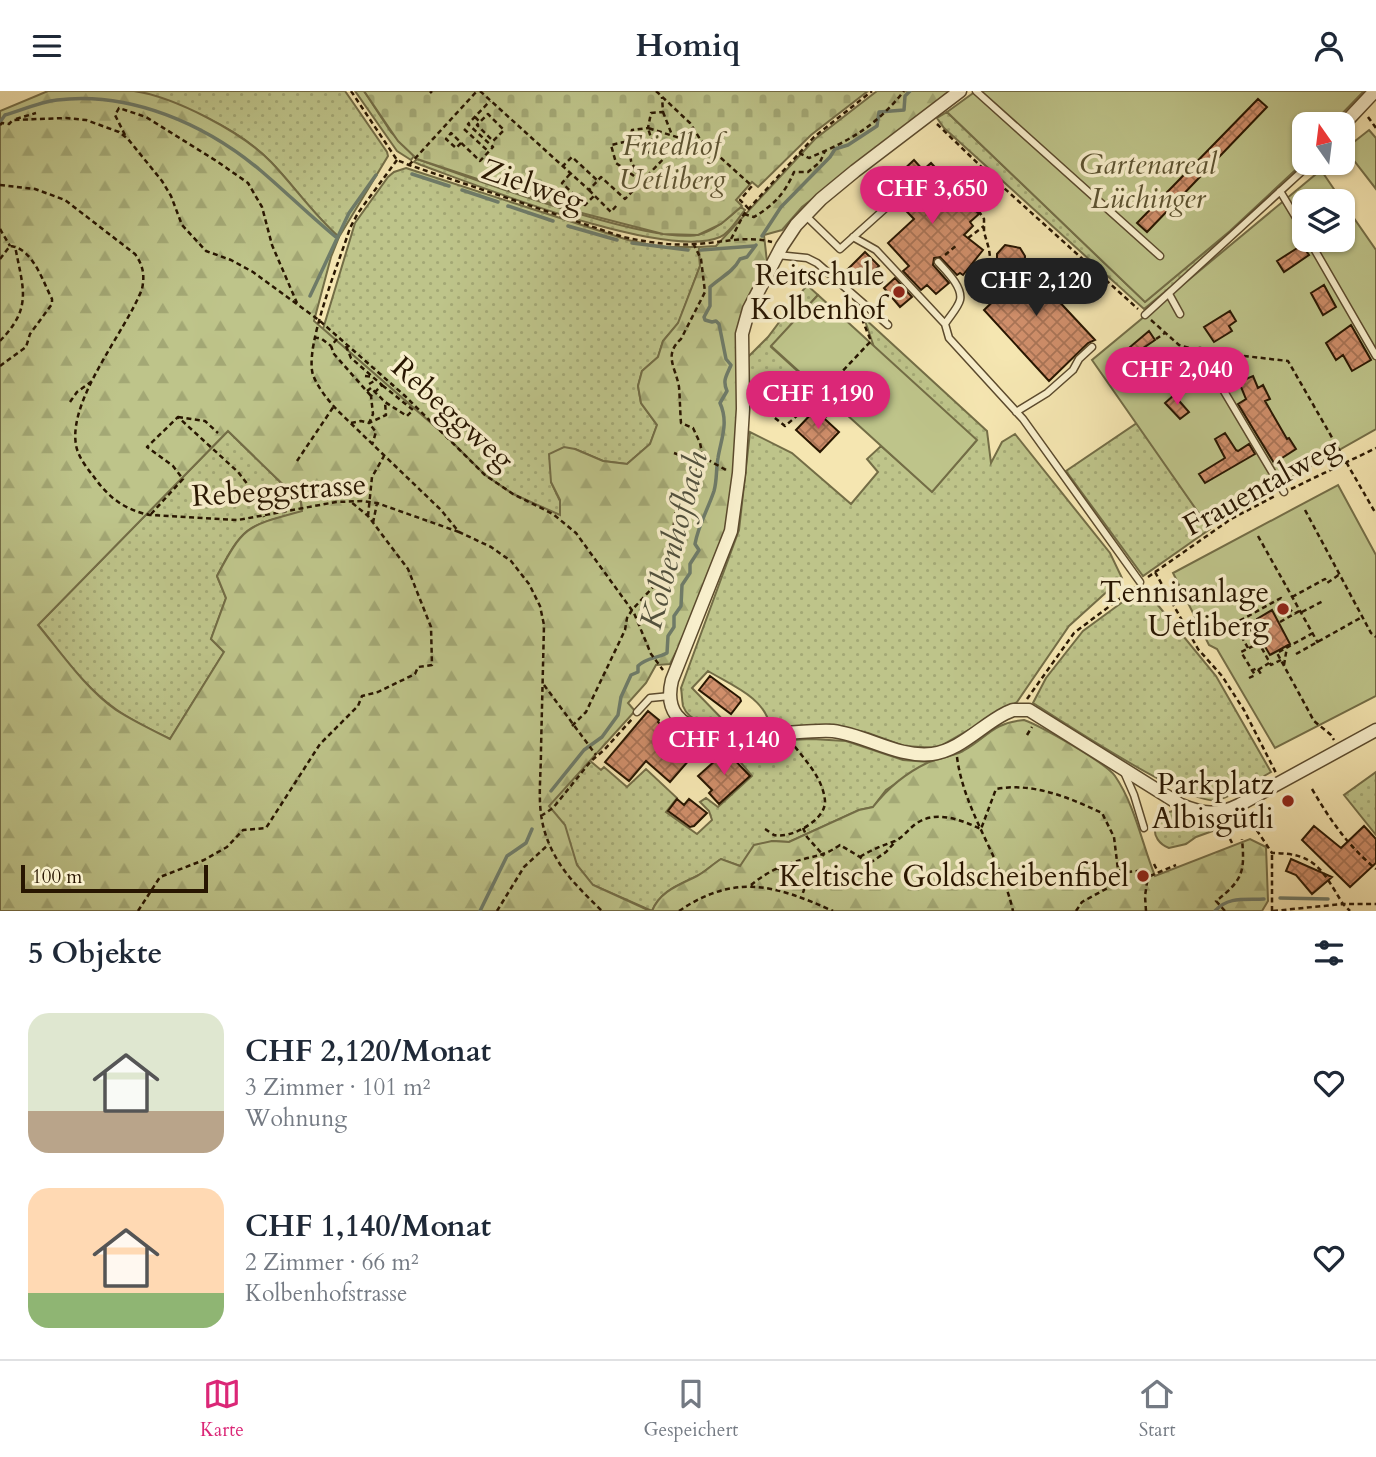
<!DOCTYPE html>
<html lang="de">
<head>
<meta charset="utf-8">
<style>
  :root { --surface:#fff; --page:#f2f2f3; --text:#1f2937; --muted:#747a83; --line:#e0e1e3; --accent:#db2777 }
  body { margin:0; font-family:Cardo,serif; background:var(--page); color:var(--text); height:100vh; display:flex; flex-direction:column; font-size:26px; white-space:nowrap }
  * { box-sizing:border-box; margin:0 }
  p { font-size:23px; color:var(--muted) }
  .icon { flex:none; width:38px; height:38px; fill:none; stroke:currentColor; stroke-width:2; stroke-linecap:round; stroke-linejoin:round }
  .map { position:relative; height:820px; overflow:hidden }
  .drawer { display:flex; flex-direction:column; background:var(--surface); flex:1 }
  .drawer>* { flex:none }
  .needle { width:46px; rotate:346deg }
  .tools { position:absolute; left:1292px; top:21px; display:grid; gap:14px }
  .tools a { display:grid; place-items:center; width:63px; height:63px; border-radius:14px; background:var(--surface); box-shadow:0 2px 5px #0004; font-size:35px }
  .scale { position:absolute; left:21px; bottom:18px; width:187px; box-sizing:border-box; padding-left:7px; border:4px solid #281601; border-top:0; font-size:19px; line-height:24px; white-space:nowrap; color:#281601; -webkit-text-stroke:5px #f8efcc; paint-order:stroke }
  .price { position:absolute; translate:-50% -60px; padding:0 16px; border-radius:24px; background:var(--accent); color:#fff; font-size:23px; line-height:46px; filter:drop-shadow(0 2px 4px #0008) }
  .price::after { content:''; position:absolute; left:50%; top:42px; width:21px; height:16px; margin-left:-10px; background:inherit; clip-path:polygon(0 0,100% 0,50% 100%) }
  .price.current { background:#222; color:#fff }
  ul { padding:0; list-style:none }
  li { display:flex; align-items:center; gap:21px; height:175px; padding:0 28px }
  li span { display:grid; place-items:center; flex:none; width:196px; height:140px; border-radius:21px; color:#555 }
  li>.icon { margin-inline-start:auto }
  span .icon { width:84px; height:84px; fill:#fffc; stroke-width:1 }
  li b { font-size:30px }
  h2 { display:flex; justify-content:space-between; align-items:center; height:84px; padding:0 28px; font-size:30px }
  header { display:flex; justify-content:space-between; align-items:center; height:91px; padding:0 28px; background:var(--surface); font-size:32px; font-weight:700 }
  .tab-bar { display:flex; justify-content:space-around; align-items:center; height:98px; border-top:2px solid var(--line); background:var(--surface); font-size:19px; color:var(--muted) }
  .tab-bar a { display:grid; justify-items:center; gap:4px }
  .tab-bar .current { color:var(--accent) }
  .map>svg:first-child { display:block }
</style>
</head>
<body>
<header><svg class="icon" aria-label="menu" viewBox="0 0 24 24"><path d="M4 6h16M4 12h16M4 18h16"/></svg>Homiq<svg class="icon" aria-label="person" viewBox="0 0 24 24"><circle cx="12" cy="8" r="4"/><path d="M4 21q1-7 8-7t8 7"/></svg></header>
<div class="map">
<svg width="1376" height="820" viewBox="0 0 1376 820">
  <defs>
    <pattern id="grass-dots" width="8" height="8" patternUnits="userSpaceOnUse" patternTransform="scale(1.75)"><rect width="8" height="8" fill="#bec48a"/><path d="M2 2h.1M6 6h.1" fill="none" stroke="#a3a875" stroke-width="1.8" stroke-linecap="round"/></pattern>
    <pattern id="forest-firs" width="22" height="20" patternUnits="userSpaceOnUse" patternTransform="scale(1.75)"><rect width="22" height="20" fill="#bec48a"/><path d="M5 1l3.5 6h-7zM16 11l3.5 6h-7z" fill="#a3a875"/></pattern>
    <pattern id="cemetery-stones" width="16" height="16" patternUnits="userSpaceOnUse" patternTransform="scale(1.75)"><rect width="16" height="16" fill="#bec48a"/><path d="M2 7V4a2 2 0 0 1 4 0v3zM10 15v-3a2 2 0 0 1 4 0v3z" fill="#a3a875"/></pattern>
    <pattern id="park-tufts" width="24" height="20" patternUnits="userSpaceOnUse" patternTransform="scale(1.75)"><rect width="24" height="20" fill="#bec48a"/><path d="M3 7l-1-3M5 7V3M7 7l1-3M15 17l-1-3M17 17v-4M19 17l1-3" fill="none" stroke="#a3a875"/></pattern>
    <pattern id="building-cross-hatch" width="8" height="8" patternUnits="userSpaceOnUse" patternTransform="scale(1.75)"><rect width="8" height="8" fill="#cf8e6a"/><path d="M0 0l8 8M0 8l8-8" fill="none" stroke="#a87355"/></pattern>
  </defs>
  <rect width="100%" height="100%" fill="#f5e6b1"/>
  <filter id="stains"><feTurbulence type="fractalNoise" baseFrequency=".00286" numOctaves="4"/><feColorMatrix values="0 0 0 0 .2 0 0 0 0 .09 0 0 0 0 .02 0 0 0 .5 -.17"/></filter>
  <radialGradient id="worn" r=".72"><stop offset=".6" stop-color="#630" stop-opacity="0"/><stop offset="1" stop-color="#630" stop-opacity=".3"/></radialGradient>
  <path fill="url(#grass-dots)" stroke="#736d46" stroke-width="2" d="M134,0H345L387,61L388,65L339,146C314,124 294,95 271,71C234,33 183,16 134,0Z
    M355,0H364L391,41L414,65L411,69L397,60Z
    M947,21L1145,211L1230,140L1304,71L1306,72L1212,162L1144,218L944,37L937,27Z
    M417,68C469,86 656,157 701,143C717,138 729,126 741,116L745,119C738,127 730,142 720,146C666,170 479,95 421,74L414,71Z
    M406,77L628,149L660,156H699L700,175L678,233L663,250L658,266L642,280L638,295L641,312L657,334L650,353L627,373L603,370L575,358L551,391L560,410V425L513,403L485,384L447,346L323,238L355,132L388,86L394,81Z
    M807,194L818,204L771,256L836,315L826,326L814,315L804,316L782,293L774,290L766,299L769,305L762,313L749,301L747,267L768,246Z
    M864,227L987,340L991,372L1002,351L1015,343L1110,462L1122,487L1069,535L1017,611L937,657L904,655L868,642L837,635L770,636C766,607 731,594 708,580L692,597L729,635C714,636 689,632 683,615C682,610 682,603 681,597L739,439L750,341L792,362L851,413L878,381L867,368L881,355L932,400L976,350L874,256Z
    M1137,332L1210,438L1143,485L1066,380Z
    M228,340L301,411L302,421C247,435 244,433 217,485L226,507L211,548L224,561L170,648C152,639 133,630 117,619C85,597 62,563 38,534Z
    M1143,496L1216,585L1271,681C1255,690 1236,704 1218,709C1193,717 1061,630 1033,612L1046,587L1083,540Z
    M812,648L846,650L903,669L929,671L886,699L873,716L859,719L789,751L772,750L740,775L721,768C713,773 705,781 697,785C679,794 660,800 652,820L593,794L577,774L548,715L589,669L601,679L604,676L627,696L646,678L677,707L666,721L697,743L712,729L709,720L700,711L706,707L718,716L752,685L737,667V659L748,651Z
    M1376,681V744L1344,704Z
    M1173,720L1195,730L1194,736L1200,737L1203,732H1211L1221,737L1196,746L1186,753L1169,757C1148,749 1151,724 1173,720Z"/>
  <path fill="url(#forest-firs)" stroke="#736d46" stroke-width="2" fill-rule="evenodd" d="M48,0C74,0 110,0 134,0C175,6 242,41 271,71C294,95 314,124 339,146L331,166L314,230L447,346L485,384L513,403L560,424V409L551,391L549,363L564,356L575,358L603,370L627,373L650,353L657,334L641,312L638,295L642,280L658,266L663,250L678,232L700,175L699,156L716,155L815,48L877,0H950L802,116L782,139L764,144L767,171L738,242L737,319L734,393L726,439L679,559H677L670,573L656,574L646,592L628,612L635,620L549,715L565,734L577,774L593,794L650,820H0V20ZM228,340L301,411L302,420C247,435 244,434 217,485L226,507L211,548L224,561L170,648C152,639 133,630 116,619C85,597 62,563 38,534Z
    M1024,629C1041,635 1106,672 1115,685C1135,714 1142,753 1155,785L1250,748L1266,756L1268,810L1262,820H652C660,800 679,794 697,785C705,781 713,773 721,768L740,775L754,754L772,750L789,751L859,719L873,716C887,698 906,682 927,672C938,667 951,666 963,660C988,646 992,632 1024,629Z"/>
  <path fill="url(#cemetery-stones)" stroke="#736d46" stroke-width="2" d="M364,0H868L811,44L758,96L752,91L736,109L742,115L721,133L698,144L663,143L574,120L417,68L398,50Z"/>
  <path fill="url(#park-tufts)" stroke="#736d46" stroke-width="2" d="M774,290L795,304L804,316L795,325L769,305L766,299Z"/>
  <path fill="#bec48a" stroke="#736d46" stroke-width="2" d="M976,0H1364L1332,33H1304V71L1230,140L1145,211L947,21Z
    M1369,39L1376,47V98L1345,58Z
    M1321,79L1342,110H1304V149H1342V110L1376,159V338L1207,434L1092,269Z
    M818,204L977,349L932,401L771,255Z
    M1338,394L1376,464V605L1275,657L1217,558L1209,554L1173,482Z"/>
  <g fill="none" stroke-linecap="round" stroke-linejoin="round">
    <path stroke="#6e7b69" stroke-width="3.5" d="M0,31L5,24C22,19 40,11 57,9C130,0 205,33 260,79C286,101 310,125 337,147
      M412,83L449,95
      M462,99L498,111
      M508,115L553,130
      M568,135L617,149
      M762,145L781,116L830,66L835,58L848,54L877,35L879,21L904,19L905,5L910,0
      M632,152L688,159
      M701,159L754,155
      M310,205L349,122L376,84
      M551,700L584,659L602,646L618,624L621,606L631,584L638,581V575C647,566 656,568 667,562L668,545L674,536V525L681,515L682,494L690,482V473L699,459L695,453C698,435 708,418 714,400C717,390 716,378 718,367C721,348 729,332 720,312L727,300C722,289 727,284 731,274L726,268L719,233L716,230L712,231L705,229L704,226L710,215V196C721,186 733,181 740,168L747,166L756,154
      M1280,807L1328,808
      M480,820L507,765L526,752L532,738
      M1215,820C1228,805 1246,809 1264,808"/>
  </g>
  <path fill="url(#building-cross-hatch)" stroke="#281601" stroke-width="2" d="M1258,8L1267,16L1147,141L1137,132Z
    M914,69L923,79L931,72L979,123L970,131L973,135L964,144L983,159L963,184L960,182L957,184L940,166L934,167L933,174L949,192L936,203L927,194L921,199L903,180L909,175L888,152L914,128L884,97Z
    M1005,154L1020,157L1025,165V174L1095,249L1088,252L1049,290L984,219L1018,186L1003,180L997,174V163Z
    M1302,154L1309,164L1284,181L1277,170Z
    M865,161L879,175L862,191L847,179Z
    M895,187L912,206L900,216L884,197Z
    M1324,194L1336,216L1323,224L1311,202Z
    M1230,220L1236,230L1229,235L1232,240L1214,251L1204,236Z
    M1351,234L1371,269L1352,280L1343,264L1336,269L1326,252Z
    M1149,240L1155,249L1136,262L1142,270L1119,281L1112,268L1123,262Z
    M1253,285L1258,297L1263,294L1270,308L1265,310L1287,348L1289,347L1296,358L1274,372L1238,313L1246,308L1239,291Z
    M1174,304L1189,321L1180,328L1165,312Z
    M815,319L839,341L820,361L796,339Z
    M1225,342L1236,359L1238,360L1249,353L1255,363L1205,392L1199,383L1225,367L1215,348Z
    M1272,519L1290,553L1270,564L1260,547L1256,549L1251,539L1259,535L1257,528Z
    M710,585L740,607L741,610L731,623L699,599Z
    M648,620L659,629L658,631L663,636L661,638L682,654L685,650L697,660L670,691L646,670L629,690L605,671Z
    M726,660L750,685L719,713L709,702L712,699L698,685Z
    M677,708L684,714L689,708L707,722L694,735L690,736L668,720Z
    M1314,735L1341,757L1364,735L1376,748V772L1350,796L1302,749Z
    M1291,768L1332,786L1312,803L1296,784L1286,780Z"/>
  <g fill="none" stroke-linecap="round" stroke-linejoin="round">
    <g stroke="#5b4a2d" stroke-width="9">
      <path id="lane" d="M976,0L1160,165
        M1280,100L1304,140
        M805,124L840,158L889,114
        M853,146L876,159L945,233C949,226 958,217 960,209C963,196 946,180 938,171
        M1309,149L1376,265
        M777,164L807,167L817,172L888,234
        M1169,203L1180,223
        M1145,224L1311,72
        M945,233L949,247L1023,328L1140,491
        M1200,260L1284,401
        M1016,321L1047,302L1073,279L1079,268L1092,256
        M637,621L650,607L670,605
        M1124,681L1134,704L1144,737"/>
    </g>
    <g stroke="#5b4a2d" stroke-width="15">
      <path id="street" d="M960,0L855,80L821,108L796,134L782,155L749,218L742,243L743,318L739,382L731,440L672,589C652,670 792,636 833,640C866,644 898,667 932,663C961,659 980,635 1006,622L1013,619H1029L1181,714C1203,723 1217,725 1239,714L1376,639
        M1342,35L1375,0"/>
    </g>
    <path stroke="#281601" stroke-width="2.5" stroke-dasharray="5 3.5" stroke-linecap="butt" d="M351,0L397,69L409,74L623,146C647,151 670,155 695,153C721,152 746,144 772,151
      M480,0L589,99L601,86L625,108L693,37
      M656,0L690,32L700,48L752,95L740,109L749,118
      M430,2L432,0
      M663,21L672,44
      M475,26L480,31L488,23L504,39L493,50L477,34L480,31
      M1368,26L1376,37
      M16,28L36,22
      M937,33L994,88L1138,218
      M0,34L2,32L9,33L13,29L66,27L86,29L119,41L128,48L162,90L171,105L182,134L206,160L231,169L253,181L320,230L404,304L485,384L513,403L553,423L576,442L634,522L651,563L663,579
      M464,38L488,60
      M125,44L115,24L119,17L146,26L218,71L248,92L262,116L272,154L297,212
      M461,52L456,57L446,48L451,42L480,70L493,56L468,33L490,10
      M799,62L809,67L825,60
      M397,69L358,122L350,137C340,169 304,255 313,284C318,297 328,309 338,320L441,419L459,441L491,456L511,470L529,493L540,515L544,534C543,575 542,616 541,658C541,697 534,726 554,763C566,786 584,802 602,820
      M409,74L477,0
      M562,76L572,66L598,90
      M570,83L562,92L585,114L594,105
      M639,86L631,70L629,50L652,63L655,60L648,37L683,48
      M641,90L616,72L611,54L629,50L632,39L648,37L651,22L663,21L662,6
      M0,94L35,98L65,109L135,163C143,174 145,184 142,198C126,240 68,308 76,354C78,366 87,377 94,386C109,407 125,419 150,424L238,429L336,411L362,410L377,412L459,441
      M589,99L611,121L617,114
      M744,123L754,126C774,114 785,102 794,81H808L820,71L825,60C858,45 881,29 904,0
      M0,138L10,155
      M968,147L984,135
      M731,148L744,123L814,46L872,0
      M945,164L957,154
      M0,168L10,155C33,157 43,191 52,208V213L30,243L26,256L0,275
      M966,194L967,195L991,174L989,158L984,141V128L976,116
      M1151,229L1179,254L1193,258
      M314,246L322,248L331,255
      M337,248L331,255L334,263L371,305
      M1156,248L1165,242
      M0,250C33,216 23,198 15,155
      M346,255L351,267L382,294L371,305L373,323L369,332L376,341L372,354
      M1210,261L1288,270L1376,423
      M365,285L373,286
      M369,293L376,289
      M367,300L371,297L385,311
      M70,311L77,301L92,290
      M755,311L785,335L805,318L809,322L816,316L818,318L825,311L819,305L871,250L859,221
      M178,326L205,330L218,342
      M351,332L361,330L369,332L386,324L385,311L407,325L413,319L382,294
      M674,362L685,366H703L726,379
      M297,370L334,315
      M1291,398L1376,357
      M1305,419L1371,542L1376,546
      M151,423L183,388L173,375L147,356L178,326L238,381L252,399L264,426
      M368,425L372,386L384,365
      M373,432L377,412
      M1258,445L1318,552
      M1155,481L1198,558L1222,585L1244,619L1276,682
      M1148,486L1231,428L1275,405
      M1292,506L1325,488L1327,492L1340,483
      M1302,521L1323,510
      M1280,531L1301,519
      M1313,542L1277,562L1314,630L1331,644L1334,649
      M1210,546L1281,507L1285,514L1295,523
      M1248,557L1240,543L1248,539
      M1296,563L1362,526
      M1284,574L1287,556
      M1258,579L1269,572
      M1251,580L1257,577L1261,583
      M1249,587L1255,584L1241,561L1259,552L1271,574L1281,569
      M544,594L596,664
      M1027,608L1074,542L1135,496
      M572,635L586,621L625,539L627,527L632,519L654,495L669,468L677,411L692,390L703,366L700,352L693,337L681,332C680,320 680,308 679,296C676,277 663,264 681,248L705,201L701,168L694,154
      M1027,644L1032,636
      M957,666C964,721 1001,766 1013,820
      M1312,698C1330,729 1348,755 1376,778
      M541,725L553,717L591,670L604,659L633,627
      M1252,732L1272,762C1316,762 1322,779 1343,813H1376
      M803,737L807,746L824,765
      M765,738C767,739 772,743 774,744C791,748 826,729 825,710C823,687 805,669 792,652
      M1230,748L1232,752
      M860,766C872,758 882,755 895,750C904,746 909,737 917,732C937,719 961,729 981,738L996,698C1033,691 1070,707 1102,722L1114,746L1118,779L1128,781L1146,779L1148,785
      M1154,773L1158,781
      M777,777L801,792L804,799L802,804
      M1150,785L1176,774
      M751,794C763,784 779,775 794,771C814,764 821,767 840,754L860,766L867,774L886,761L896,750
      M138,820L160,786L204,769L227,756L243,739L266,737L320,653L358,615L362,605L378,601L415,583L418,576L432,574L431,536L408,478L368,425L350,410
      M497,820L524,776L549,753
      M679,820C735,782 775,794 833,820
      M1076,820L1082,811L1113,794L1118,779
      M1146,820L1145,805L1148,785
      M1225,820L1216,810C1243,789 1245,781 1242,748
      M1272,820V762
      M1273,820L1343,813L1350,820"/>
    <use href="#lane" stroke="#f8efcc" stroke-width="6"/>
    <use href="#street" stroke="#f8efcc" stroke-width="12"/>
  </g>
  <g fill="#8f2418" stroke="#f8efcc" stroke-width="2.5">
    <circle cx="899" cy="201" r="7"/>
    <circle cx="1283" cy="518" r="7"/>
    <circle cx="1288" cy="710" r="7"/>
    <circle cx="1143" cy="785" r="7"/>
  </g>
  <g text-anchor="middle" stroke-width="7" stroke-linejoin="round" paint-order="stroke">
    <g font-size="30" font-style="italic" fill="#5c5331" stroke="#f8efcc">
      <text x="672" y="64">Friedhof<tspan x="672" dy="34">Uetliberg</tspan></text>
      <text x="1148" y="83">Gartenareal<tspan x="1148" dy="34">Lüchinger</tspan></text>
    </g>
    <g font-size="30" fill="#281601" stroke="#f8efcc">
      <text transform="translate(533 94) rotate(19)" y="10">Zielweg</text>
      <text transform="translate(453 322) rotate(42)" y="10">Rebeggweg</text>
      <text transform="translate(1261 395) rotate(-29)" y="10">Frauentalweg</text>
      <text transform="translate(279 399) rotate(-4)" y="10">Rebeggstrasse</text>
    </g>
    <g font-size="30" fill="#281601" stroke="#f8efcc" text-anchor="end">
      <text x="885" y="194">Reitschule<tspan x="885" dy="34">Kolbenhof</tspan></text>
      <text x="1269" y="511">Tennisanlage<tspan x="1269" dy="34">Uetliberg</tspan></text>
      <text x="1274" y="703">Parkplatz<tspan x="1274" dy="34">Albisgütli</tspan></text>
      <text x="1129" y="795">Keltische Goldscheibenfibel</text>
    </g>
    <g font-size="32" font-style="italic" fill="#51513e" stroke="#f8efcc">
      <text transform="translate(673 449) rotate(-75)" y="11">Kolbenhofbach</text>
    </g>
  </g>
  <rect width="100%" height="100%" filter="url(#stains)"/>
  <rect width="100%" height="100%" fill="url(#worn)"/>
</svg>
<div class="tools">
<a><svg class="needle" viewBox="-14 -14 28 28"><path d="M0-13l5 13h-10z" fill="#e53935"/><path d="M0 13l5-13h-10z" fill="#747a83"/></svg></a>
<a><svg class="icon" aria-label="layers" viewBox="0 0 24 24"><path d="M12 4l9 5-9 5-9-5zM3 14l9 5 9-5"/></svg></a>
</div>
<div class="scale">100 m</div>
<b class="price" style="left:932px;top:135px">CHF 3,650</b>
<b class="price current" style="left:1036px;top:227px">CHF 2,120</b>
<b class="price" style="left:1177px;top:316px">CHF 2,040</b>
<b class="price" style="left:818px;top:340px">CHF 1,190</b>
<b class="price" style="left:724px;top:686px">CHF 1,140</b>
</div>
<section class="drawer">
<h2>5 Objekte<svg class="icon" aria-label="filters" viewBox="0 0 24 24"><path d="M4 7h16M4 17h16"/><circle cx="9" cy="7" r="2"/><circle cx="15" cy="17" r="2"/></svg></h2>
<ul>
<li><span style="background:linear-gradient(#dfe7d0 70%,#b9a48a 0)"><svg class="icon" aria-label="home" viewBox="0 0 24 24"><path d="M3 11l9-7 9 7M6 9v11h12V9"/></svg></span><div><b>CHF 2,120/Monat</b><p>3 Zimmer · 101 m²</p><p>Wohnung</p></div><svg class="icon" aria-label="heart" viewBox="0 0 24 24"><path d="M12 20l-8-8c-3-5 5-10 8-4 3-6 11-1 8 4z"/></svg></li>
<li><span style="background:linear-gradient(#ffd9b3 75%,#8fb573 0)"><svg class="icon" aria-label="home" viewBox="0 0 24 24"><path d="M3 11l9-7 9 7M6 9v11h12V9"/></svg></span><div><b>CHF 1,140/Monat</b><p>2 Zimmer · 66 m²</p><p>Kolbenhofstrasse</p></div><svg class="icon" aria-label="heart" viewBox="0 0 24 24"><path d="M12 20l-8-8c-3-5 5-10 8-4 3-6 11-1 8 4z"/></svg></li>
</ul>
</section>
<nav class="tab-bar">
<a class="current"><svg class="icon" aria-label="map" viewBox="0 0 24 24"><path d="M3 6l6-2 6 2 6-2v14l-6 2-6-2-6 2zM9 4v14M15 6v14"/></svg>Karte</a>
<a><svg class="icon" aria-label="saved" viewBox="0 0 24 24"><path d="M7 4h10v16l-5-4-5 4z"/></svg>Gespeichert</a>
<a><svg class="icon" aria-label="home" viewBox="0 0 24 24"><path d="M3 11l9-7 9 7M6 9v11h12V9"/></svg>Start</a>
</nav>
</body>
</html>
